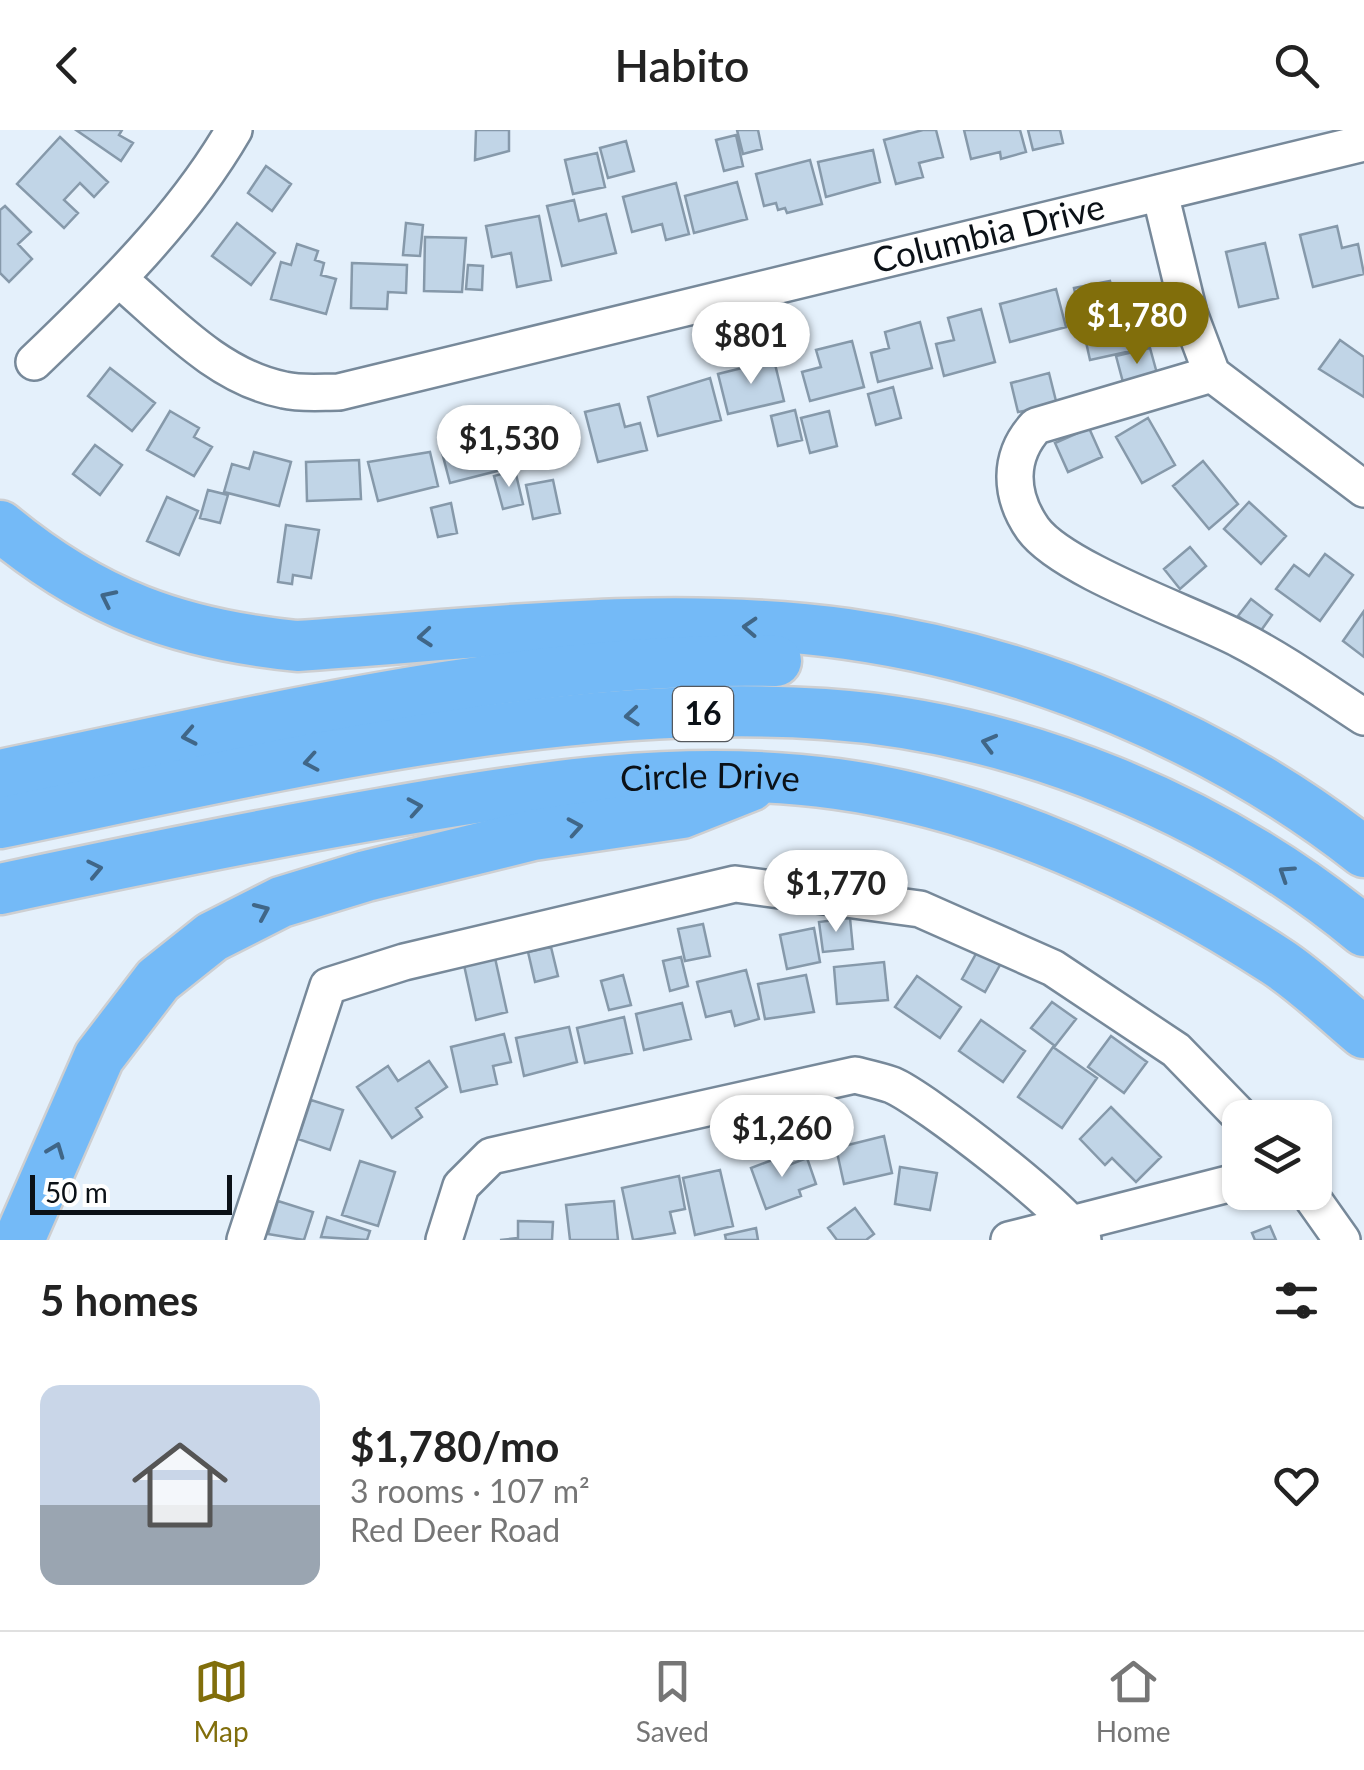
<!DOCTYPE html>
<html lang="en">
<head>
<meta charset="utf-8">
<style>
  :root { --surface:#fff; --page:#f2f2f2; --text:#222; --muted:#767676; --line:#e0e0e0; --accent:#816e0b }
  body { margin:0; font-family:Lato,sans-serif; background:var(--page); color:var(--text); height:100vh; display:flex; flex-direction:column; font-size:38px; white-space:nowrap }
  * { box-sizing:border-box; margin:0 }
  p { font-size:32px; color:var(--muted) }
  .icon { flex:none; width:55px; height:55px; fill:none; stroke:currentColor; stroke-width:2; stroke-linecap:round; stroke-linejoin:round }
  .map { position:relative; height:1110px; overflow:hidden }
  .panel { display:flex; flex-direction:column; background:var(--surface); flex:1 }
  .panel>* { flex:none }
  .fabs { position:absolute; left:1222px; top:970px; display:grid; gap:20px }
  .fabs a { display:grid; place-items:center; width:110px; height:110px; border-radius:20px; background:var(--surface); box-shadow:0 2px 8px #0004; font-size:50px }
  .scale { position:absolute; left:30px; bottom:25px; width:202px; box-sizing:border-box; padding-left:10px; border:5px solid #0b1117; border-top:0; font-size:28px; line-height:35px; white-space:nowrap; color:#0b1117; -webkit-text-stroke:8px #fff; paint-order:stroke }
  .price { position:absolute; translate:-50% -85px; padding:0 22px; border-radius:35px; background:#fff; color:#222; font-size:32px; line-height:65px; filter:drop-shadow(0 2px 5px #0008) }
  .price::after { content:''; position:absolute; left:50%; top:60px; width:30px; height:22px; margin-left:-15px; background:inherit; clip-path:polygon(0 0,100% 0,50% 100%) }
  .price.selected { background:var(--accent); color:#fff }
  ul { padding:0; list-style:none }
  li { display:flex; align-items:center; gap:30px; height:250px; padding:0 40px }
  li+li { border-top:2px solid var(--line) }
  li span { display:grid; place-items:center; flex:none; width:280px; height:200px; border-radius:20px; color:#555 }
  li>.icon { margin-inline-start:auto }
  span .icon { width:120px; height:120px; fill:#fffc; stroke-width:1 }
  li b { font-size:42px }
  h2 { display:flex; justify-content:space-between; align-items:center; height:120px; padding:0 40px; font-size:42px }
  header { display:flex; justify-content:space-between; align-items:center; height:130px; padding:0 40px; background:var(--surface); font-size:45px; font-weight:600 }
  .menu { display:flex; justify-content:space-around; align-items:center; height:140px; border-top:2px solid var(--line); background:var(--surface); font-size:28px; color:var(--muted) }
  .menu a { display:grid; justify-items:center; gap:5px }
  .menu .selected { color:var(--accent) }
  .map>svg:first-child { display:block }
</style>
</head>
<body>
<header><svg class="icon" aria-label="back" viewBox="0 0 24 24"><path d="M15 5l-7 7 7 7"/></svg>Habito<svg class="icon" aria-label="search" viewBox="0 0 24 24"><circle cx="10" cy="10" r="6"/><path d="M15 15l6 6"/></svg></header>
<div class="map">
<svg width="1364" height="1110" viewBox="0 0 1364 1110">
  <rect width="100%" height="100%" fill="#e4f0fb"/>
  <path fill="#c1d5e7" stroke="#8699aa" stroke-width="2.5" d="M76,0H122L119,5L133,13L121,31Z
    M476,0H509V21L475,30Z
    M737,0H758L762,19L743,24Z
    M923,0H936L943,27L919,33L923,47L896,54L884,10Z
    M964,0H1020L1026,22L1001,29L1000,22L971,29Z
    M1028,0H1060L1063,13L1033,20Z
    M736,5L743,36L724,41L716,10Z
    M60,7L108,52L94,67L80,53L64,70L78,83L64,98L17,54Z
    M626,11L634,41L608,48L600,18Z
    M873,20L880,52L826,67L818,32Z
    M597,23L605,57L573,64L565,30Z
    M810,30L822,74L787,83L785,78L778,80L776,73L764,76L756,44Z
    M266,36L291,54L272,81L248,63Z
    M737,52L747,89L694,103L685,66Z
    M676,53L689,104L666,110L662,94L632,102L623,67Z
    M574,70L579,91L606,84L616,123L562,136L547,76Z
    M5,76L31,102L18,114L32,129L9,152L0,143V80Z
    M539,86L551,150L517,157L511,123L492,127L486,96Z
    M237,93L275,123L251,155L212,126Z
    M406,93L423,95L420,126L403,125Z
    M1337,96L1342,118L1358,114L1364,144L1313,157L1300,105Z
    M425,107L466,108L462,162L424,161Z
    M1265,113L1278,168L1239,177L1226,122Z
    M297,114L318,121L315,130L324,133L321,145L336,149L326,184L271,169L281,132L291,135Z
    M352,133L407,135L406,163L388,162L387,179L351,178Z
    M468,135L483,136L482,160L466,159Z
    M1110,151L1131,221L1090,230L1074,158Z
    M1056,159L1066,197L1010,212L1000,174Z
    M981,179L995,232L944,246L936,214L954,210L948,188Z
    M920,192L932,238L878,252L871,223L889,218L885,202Z
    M1340,210L1364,227V267L1319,239Z
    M852,211L864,257L810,271L802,242L821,237L816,220Z
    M1150,218L1158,247L1124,256L1116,226Z
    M774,230L784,271L728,284L718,244Z
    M110,238L155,273L132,301L88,266Z
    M1049,243L1057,275L1018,282L1011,253Z
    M710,248L721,290L658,306L648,267Z
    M893,257L901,288L876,295L868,264Z
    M619,274L625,297L640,293L647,320L598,332L585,282Z
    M795,280L802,310L778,316L771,286Z
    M170,281L199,298L194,307L212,317L194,346L147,320Z
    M829,281L837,316L810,323L801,288Z
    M570,284L578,318L524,333L515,298Z
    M1148,288L1175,335L1142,353L1116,307Z
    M1089,298L1102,327L1068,342L1055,313Z
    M495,301L505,339L450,353L440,315Z
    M95,315L122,335L100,365L73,344Z
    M254,322L291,332L279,376L224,362L232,334L249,339Z
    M430,322L438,356L378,371L368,332Z
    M359,330L361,369L307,371L306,332Z
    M1203,331L1238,374L1209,399L1173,356Z
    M515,340L523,374L503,379L494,346Z
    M553,350L560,383L533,389L526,355Z
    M208,360L228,365L220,393L200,388Z
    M167,367L198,381L179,425L147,411Z
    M1249,372L1286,406L1261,434L1224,399Z
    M451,373L457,403L438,407L431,378Z
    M286,395L319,400L311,448L293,445L292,454L278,452Z
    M1190,417L1206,436L1180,459L1164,439Z
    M1325,424L1353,445L1320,491L1276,459L1294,435L1309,446Z
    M1251,469L1272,485L1260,502L1238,486Z
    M1364,481V527L1343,511Z
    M850,788L853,819L823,822L819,792Z
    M703,794L710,826L685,831L678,799Z
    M814,798L820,832L787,839L780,805Z
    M551,817L558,846L535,852L528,822Z
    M977,822L1000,835L985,862L962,849Z
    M681,827L688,856L670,861L663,831Z
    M495,828L507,882L476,890L464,835Z
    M884,832L888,870L837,874L834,837Z
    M746,840L759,889L735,896L731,881L706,887L697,852Z
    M623,845L631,875L609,880L601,851Z
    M806,845L814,882L765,889L758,854Z
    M917,846L961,877L940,908L895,877Z
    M1052,872L1076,889L1055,916L1031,898Z
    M682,873L691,909L644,920L636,884Z
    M624,887L632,923L585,933L577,898Z
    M981,890L1025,921L1003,952L959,921Z
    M569,897L577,932L524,946L516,908Z
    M504,904L511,932L493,936L497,954L461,962L451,917Z
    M1111,906L1147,932L1124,963L1088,937Z
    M1053,917L1097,948L1062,998L1018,967Z
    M429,931L447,957L416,978L422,987L392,1008L357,957L388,936L398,951Z
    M311,970L343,980L330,1020L298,1009Z
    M1111,977L1161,1027L1136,1052L1112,1028L1105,1035L1080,1009Z
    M884,1006L892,1043L844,1054L836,1018Z
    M785,1025L789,1035L807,1028L816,1054L799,1060L801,1066L766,1079L751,1038Z
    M360,1031L395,1042L378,1096L342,1085Z
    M900,1037L937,1043L930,1080L895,1074Z
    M720,1040L733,1096L695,1105L683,1048Z
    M679,1046L685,1079L670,1082L675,1103L633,1110L622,1058Z
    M278,1071L313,1082L304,1110L268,1104Z
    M614,1071L618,1110H570L566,1075Z
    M855,1078L874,1104L866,1110H837L828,1098Z
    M327,1087L370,1101L367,1110L321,1107Z
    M518,1091L553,1092L552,1110H500L518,1108Z
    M1270,1096L1276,1110H1255L1252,1103Z
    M756,1098L758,1110H726L725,1105Z"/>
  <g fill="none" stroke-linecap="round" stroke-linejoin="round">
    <g stroke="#77899a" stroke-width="40">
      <g id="minor">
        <path d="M1160,63L1189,183L1212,244L1364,359"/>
        <path id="s1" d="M119,149C169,192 218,247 284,260C301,264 321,262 339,262L1364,13"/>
        <path d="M34,232C107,162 183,88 234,0"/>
        <path d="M1212,244L1036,296C1008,326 1009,365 1033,399C1063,440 1192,484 1241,510C1284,532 1324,561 1364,587"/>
        <path d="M1308,1062L1342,1110"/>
        <path d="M245,1110L328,856L404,832L735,754L920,779L1053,838L1176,920L1242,988"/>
        <path d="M444,1110L461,1056L491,1026L855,945C867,948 881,951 892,955C923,968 1071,1082 1083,1110"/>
        <path d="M1009,1110L1240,1051"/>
      </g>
    </g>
    <g stroke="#cecfd1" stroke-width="55">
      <g id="highway">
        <path d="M0,396C93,473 178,504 297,516C479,504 665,479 847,504C1031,530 1219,608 1364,722"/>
        <path d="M0,645C247,594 524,525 776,531"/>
        <path d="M0,693C259,640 560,566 824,584C1018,597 1215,678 1364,801"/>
        <path id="s2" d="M0,759C126,732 252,706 379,684C530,657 684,633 837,654C992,675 1146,747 1276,831C1307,851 1335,879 1364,903"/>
        <path d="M19,1110L99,927L158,850L212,807L281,772L366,746L533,705L682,683L750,656"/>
      </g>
    </g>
    <use href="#minor" stroke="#fff" stroke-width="35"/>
    <use href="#highway" stroke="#74baf7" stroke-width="50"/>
  </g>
  <defs><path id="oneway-chevron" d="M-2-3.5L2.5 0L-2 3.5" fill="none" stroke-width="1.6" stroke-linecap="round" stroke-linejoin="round" transform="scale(2.5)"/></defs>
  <g stroke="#406687">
    <use href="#oneway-chevron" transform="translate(108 468) rotate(-154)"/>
    <use href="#oneway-chevron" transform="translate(750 497) rotate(-177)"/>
    <use href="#oneway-chevron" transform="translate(425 507) rotate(175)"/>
    <use href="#oneway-chevron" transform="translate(632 586) rotate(175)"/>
    <use href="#oneway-chevron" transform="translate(189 606) rotate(169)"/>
    <use href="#oneway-chevron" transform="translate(989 613) rotate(-165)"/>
    <use href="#oneway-chevron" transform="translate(311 632) rotate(170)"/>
    <use href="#oneway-chevron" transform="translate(415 677) rotate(-10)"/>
    <use href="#oneway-chevron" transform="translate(575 697) rotate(-10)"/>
    <use href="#oneway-chevron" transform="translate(95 739) rotate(-12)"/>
    <use href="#oneway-chevron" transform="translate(1286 743) rotate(-147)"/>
    <use href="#oneway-chevron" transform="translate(262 781) rotate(-24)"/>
    <use href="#oneway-chevron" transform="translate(56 1020) rotate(-69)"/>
  </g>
  <g text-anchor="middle" stroke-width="9" stroke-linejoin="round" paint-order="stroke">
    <rect fill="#fff" stroke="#54585d" stroke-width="2.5" x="673" y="557" width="60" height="54" rx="8"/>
    <g font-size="32" font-weight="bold" fill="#0b1117">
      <text x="703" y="595">16</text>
    </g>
    <g font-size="35" fill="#0b1117" stroke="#fff">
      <text dy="12" stroke="none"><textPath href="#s1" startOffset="925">Columbia Drive</textPath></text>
      <text dy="12" stroke="none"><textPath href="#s2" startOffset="720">Circle Drive</textPath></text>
    </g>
  </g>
</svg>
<div class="fabs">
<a><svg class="icon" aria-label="layers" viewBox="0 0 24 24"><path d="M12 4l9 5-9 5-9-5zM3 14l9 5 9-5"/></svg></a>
</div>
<div class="scale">50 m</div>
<b class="price selected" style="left:1137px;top:237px">$1,780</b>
<b class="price" style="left:751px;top:257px">$801</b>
<b class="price" style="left:509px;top:360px">$1,530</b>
<b class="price" style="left:836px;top:805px">$1,770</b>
<b class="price" style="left:782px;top:1050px">$1,260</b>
</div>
<section class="panel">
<h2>5 homes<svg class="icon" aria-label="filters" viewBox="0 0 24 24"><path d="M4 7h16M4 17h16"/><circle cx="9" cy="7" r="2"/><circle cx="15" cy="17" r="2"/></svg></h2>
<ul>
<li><span style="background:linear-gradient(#c9d6e8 60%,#9aa5b1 0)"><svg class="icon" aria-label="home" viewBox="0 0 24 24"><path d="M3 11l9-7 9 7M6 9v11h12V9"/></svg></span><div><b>$1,780/mo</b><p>3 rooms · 107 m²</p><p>Red Deer Road</p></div><svg class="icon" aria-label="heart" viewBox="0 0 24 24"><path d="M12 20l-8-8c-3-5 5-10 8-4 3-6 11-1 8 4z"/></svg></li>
</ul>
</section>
<nav class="menu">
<a class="selected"><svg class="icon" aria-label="map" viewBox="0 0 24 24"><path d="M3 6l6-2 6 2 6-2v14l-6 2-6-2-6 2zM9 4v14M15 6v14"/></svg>Map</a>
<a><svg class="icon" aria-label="saved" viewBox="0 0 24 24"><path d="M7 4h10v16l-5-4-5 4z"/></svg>Saved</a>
<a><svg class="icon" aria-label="home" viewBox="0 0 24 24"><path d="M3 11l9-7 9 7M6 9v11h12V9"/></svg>Home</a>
</nav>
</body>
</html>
